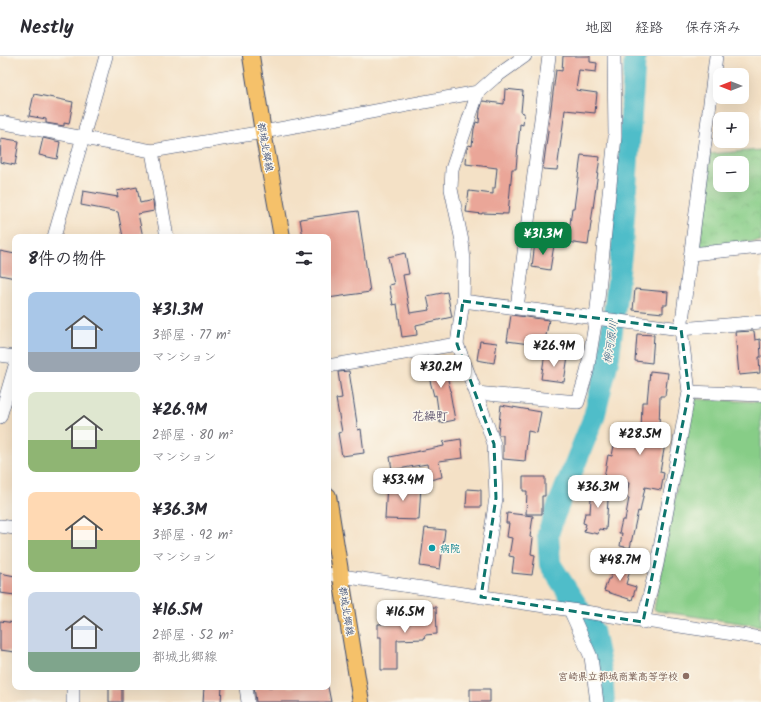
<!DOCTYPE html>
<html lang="ja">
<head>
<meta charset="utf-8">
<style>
  :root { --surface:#fff; --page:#f2f2f3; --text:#2b2b33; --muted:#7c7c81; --line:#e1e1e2; --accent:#0b8043 }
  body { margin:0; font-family:Kalam,"Klee One",sans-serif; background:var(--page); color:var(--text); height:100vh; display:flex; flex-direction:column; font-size:15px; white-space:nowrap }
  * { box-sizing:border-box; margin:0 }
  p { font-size:13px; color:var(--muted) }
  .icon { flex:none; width:22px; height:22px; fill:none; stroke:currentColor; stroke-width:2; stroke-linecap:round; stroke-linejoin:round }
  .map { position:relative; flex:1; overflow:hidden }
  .sheet { position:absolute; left:12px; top:178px; width:319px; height:456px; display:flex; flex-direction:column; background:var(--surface); border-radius:8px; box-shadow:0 4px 16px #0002 }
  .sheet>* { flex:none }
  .needle { width:26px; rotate:270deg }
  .buttons { position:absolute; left:713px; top:12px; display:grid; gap:8px }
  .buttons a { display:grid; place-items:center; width:36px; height:36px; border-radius:8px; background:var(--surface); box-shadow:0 4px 16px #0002; font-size:20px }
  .price { position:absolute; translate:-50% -34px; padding:0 9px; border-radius:8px; background:#fff; color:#222; font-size:13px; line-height:26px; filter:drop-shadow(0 1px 2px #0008) }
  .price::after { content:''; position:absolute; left:50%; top:24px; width:12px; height:9px; margin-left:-6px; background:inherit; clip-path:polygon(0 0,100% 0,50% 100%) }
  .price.current { background:var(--accent); color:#fff }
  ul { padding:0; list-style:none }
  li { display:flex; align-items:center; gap:12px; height:100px; padding:0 16px }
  li span { display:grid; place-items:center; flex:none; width:112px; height:80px; border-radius:8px; color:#555 }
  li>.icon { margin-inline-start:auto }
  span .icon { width:48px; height:48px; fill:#fffc; stroke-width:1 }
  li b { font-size:17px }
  h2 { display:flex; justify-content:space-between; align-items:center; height:48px; padding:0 16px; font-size:17px }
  header { display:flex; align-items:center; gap:24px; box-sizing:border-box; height:56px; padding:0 20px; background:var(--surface); border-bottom:1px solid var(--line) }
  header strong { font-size:19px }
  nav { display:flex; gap:22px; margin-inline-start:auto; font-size:14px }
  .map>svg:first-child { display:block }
</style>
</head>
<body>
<header>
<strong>Nestly</strong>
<nav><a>地図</a><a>経路</a><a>保存済み</a></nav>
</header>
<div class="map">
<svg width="761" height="646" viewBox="0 0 761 646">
  <defs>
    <pattern id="park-crowns" width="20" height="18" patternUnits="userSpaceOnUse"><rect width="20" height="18" fill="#87cd87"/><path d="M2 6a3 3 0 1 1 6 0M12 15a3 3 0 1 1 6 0" fill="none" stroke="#74b077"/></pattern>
  </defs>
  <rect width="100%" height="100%" fill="#fbf7ec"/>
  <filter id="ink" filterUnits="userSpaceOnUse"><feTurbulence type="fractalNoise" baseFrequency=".025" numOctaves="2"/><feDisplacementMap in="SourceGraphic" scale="8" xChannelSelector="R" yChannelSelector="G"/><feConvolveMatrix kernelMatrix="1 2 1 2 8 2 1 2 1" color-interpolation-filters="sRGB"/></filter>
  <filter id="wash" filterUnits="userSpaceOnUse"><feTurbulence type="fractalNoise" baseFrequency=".012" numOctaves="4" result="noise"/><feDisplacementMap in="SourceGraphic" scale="16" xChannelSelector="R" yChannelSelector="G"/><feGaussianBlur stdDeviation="0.9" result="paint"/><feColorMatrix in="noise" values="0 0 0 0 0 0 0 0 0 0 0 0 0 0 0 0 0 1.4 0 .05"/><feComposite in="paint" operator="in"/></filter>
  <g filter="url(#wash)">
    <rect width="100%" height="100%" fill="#f4e1c6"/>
    <path fill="#87cd87" stroke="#517e72" d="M694,343L761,346V570L657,555L654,553Z"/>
    <path fill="url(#park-crowns)" stroke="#517e72" fill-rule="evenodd" d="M761,94V185L700,191L710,98ZM720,107H742V129H720Z"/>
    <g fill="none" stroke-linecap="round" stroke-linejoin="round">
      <path stroke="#50bdc9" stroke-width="22" d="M604,646L602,619L593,575L550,508L548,478L554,460L594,361L609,300L622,190L635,0"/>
    </g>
    <g id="blocks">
      <path fill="#eaa698" d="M563,0H590V6L597,7L596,16L579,14L576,34L597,37L595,57L565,54L557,114L543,113L556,14L562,15Z
        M505,33L523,35L521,56L524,57L523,69L520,68L516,113H512L508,158L482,157V158L466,156L469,135L493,138V132H495L497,112L466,108L467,93L469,89L472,90L474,73L476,66L479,67L480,54L483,45L504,48Z
        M34,38L73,46L69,68L64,67V70L46,67V63L29,60Z
        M1,82L19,85L15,109L0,106Z
        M43,82L60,86L57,103L39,99Z
        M581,99L600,101L588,189L568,186L572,152H574Z
        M137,131L140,147L153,144L154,155L138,158L143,181H123L118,156L81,149L83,135L118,141L117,135Z
        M358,155L370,236L328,242V181H303L300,163Z
        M535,186L554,189L550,214L532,211Z
        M0,195L15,198V222L0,219Z
        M405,197L409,218L403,219L410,257L430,254L427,240L447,236L452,261L416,269L417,279L402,281L397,248L393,249L389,229L394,228L388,201Z
        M635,233L668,236L667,249H663V257L633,254Z
        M511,259L549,264L544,290L507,285Z
        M754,275L755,284L760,283L761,301H759L760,317L739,319L735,276Z
        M637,278L654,279L652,307L635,305Z
        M480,285L497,287L494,307L477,304Z
        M545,297L568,300L564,326L541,323Z
        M442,302L451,335L450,336L455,364L440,367L436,339L434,340L425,306Z
        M349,315L358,374L361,373L364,397L342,400L338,377L342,376L336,343L342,342L338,316Z
        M650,315L668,317L665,340H660L659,372H660V387L665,388L660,416L664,417L661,434L645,431L640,456L638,455L630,492L620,490L622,477H619L622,464H625L629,442L626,441L629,427L604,422L608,399L612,400L617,373L641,377L642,346H647Z
        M501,349L541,356L537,377L528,375L525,405L503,403V379H499L498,376Z
        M461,383L463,402L439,405L442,421L430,424L427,408L392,414L390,401L444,390L443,386Z
        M523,421H545V440H542V458H526L527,435H523Z
        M387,427L421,429L419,464L385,463Z
        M592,428L609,429L606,474L599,473L598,478L584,475L586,468L583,467L585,457H590Z
        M467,433L481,434V451H466Z
        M507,457L533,460L530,481L533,482L531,498L535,499L532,519L512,517L514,501L509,500L512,482L507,481L509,467H506Z
        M425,472L445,474L440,513L420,510Z
        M615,506L631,511L626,528L636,531L632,544L604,535L608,523H610Z
        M0,517L15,520V539L0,537Z
        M436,551L437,578L425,579L424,583L397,584V614H381V581H378V568L409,567V552Z
        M0,565L15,567V596L0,594Z
        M204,631H222L221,646H203Z
        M254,631H328L331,646H256Z
        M109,632L122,633V646H109Z
        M470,633H490V646H470Z"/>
    </g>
  </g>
  <g filter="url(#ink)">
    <use href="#blocks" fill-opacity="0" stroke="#3c4a6e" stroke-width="1"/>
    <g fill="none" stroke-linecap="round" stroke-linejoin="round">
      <g stroke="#3c4a6e" stroke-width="14">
        <path id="minor" d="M0,66L152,95L263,76L478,36
          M152,95L167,181
          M54,181L83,81L106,0
          M691,198L761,191
          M463,245L681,273L761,266
          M517,252L549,0
          M0,299L15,301
          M328,310L457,288
          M689,336L761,339
          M476,337L578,346L587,316L596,262L615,81L614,0
          M0,361L15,310
          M0,470L15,472
          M328,518L761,582
          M481,541L496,442L494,388L476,337L457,288L463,245L464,205L462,185L451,133L452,113L478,36L494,22L525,0
          M570,554L591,601L597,646
          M643,566L657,508L689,336L681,273L716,0
          M246,631L248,646
          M73,646V631"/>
      </g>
      <g stroke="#3c4a6e" stroke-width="18">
        <path id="major" d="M251,0L263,76L282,181
          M328,440L361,646"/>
      </g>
      <use href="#minor" stroke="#fff" stroke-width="13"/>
      <use href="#major" stroke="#f5c16b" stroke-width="16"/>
    </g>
  </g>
  <path fill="none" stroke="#0f766e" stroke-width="3" stroke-dasharray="8 5" stroke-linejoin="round" d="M463,245L681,273L689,336L643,566L481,541L496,442L494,388L457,288Z"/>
  <circle fill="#0f9aa8" stroke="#fbf7ec" stroke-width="1.5" cx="432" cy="492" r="4"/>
  <circle fill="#8d6e63" stroke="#fbf7ec" stroke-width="1.5" cx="686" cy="620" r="4"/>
  <g text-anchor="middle" stroke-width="3" stroke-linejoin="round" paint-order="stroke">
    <g font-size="10" fill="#1b2f5e" stroke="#fbf7ec">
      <text transform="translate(266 91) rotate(80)" y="4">都城北郷線</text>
      <text transform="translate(347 555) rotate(81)" y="4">都城北郷線</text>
    </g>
    <g font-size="10" font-weight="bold" fill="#0d838f" stroke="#fbf7ec" text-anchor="start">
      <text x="440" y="496">病院</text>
    </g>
    <g font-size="10" font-weight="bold" fill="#785e54" stroke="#fbf7ec" text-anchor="end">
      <text x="678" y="624">宮崎県立都城商業高等学校</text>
    </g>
    <g font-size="11" font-style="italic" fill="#2b5a7e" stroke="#fbf7ec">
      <text transform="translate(610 286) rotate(-81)" y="4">柳河原川</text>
    </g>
    <g font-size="12" font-weight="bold" fill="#635972" stroke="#fbf7ec">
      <text x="430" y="364">花繰町</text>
    </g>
  </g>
</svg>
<div class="buttons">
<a><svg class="needle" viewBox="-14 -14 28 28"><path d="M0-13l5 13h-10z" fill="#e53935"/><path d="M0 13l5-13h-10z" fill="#7c7c81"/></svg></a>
<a>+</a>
<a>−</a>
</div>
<b class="price current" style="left:543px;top:200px">¥31.3M</b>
<b class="price" style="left:554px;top:312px">¥26.9M</b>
<b class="price" style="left:441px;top:333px">¥30.2M</b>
<b class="price" style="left:640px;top:400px">¥28.5M</b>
<b class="price" style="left:403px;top:446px">¥53.4M</b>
<b class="price" style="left:598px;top:453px">¥36.3M</b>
<b class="price" style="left:620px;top:526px">¥48.7M</b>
<b class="price" style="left:405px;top:578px">¥16.5M</b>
<section class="sheet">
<h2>8件の物件<svg class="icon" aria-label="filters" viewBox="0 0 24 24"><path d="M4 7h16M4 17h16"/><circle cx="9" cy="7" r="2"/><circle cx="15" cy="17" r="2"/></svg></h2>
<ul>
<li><span style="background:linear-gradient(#a9c7e8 75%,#9aa5b1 0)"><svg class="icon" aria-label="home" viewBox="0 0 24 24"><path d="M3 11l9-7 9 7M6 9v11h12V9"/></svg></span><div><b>¥31.3M</b><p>3部屋 · 77 m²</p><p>マンション</p></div></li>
<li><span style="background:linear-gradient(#dfe7d0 60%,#8fb573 0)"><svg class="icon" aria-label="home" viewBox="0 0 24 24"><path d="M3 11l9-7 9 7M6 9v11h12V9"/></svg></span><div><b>¥26.9M</b><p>2部屋 · 80 m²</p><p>マンション</p></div></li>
<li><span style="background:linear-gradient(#ffd9b3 60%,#8fb573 0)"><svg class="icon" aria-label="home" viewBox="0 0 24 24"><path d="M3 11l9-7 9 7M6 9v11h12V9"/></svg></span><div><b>¥36.3M</b><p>3部屋 · 92 m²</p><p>マンション</p></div></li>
<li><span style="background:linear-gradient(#c9d6e8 75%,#7fa58c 0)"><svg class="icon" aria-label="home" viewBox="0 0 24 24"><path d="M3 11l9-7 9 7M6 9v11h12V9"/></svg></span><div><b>¥16.5M</b><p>2部屋 · 52 m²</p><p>都城北郷線</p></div></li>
</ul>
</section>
</div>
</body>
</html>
